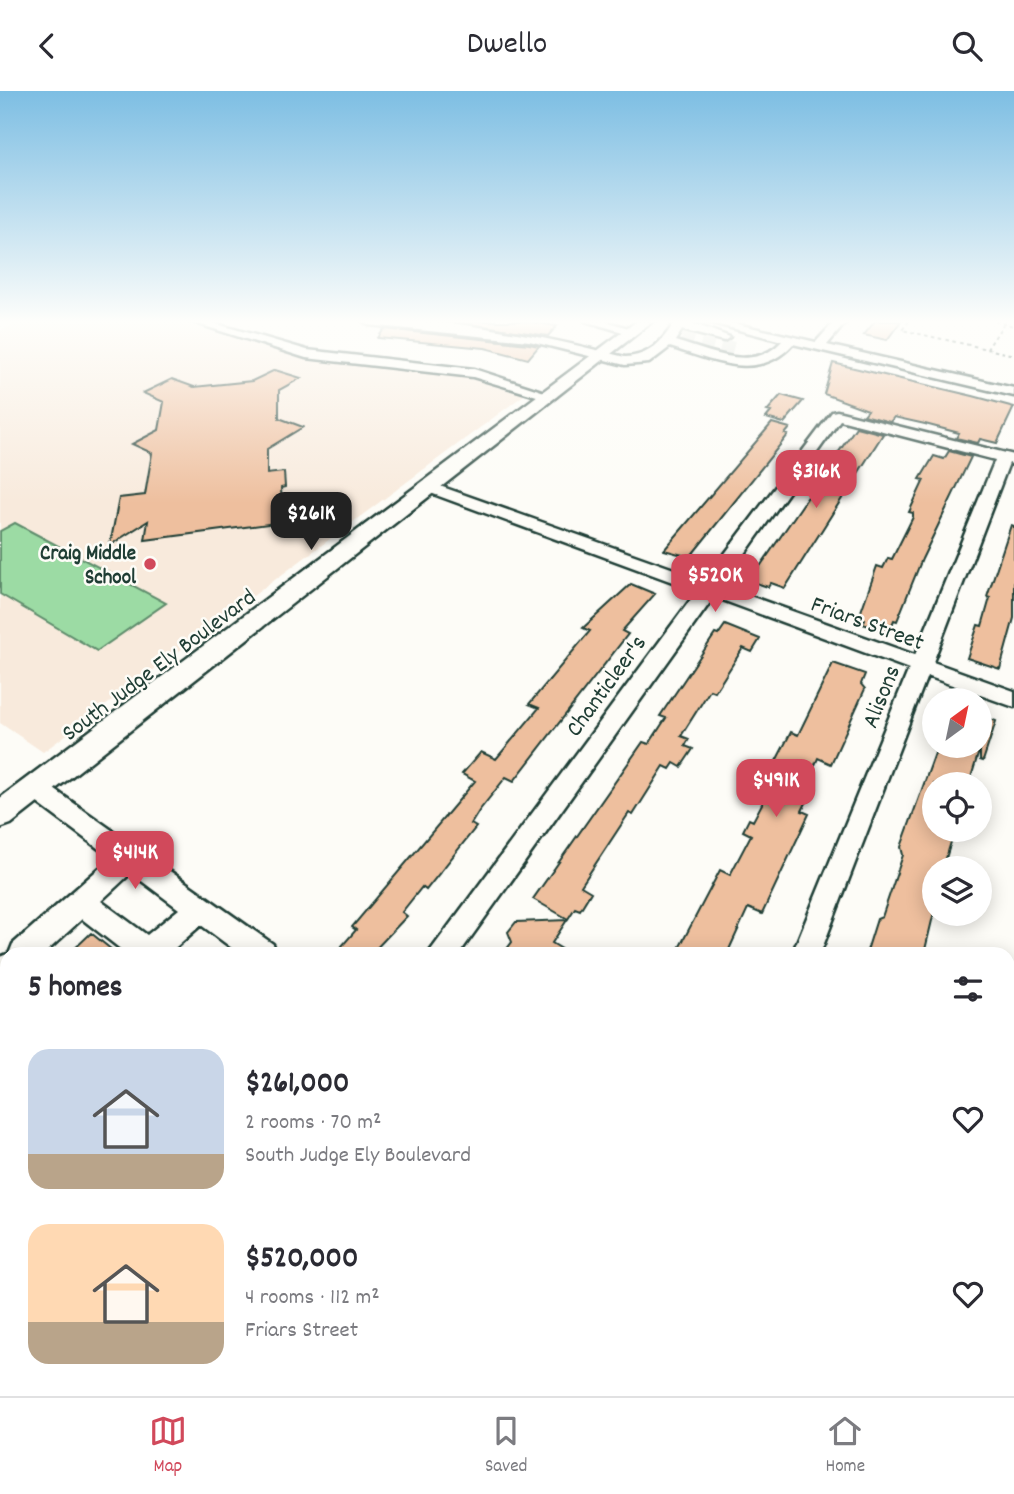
<!DOCTYPE html>
<html lang="en">
<head>
<meta charset="utf-8">
<style>
  :root { --surface:#fff; --page:#f2f2f3; --text:#2b2b33; --muted:#7c7c81; --line:#e1e1e2; --accent:#d1495b }
  body { margin:0; font-family:Dekko,sans-serif; background:var(--page); color:var(--text); height:100vh; display:flex; flex-direction:column; font-size:26px; white-space:nowrap }
  * { box-sizing:border-box; margin:0 }
  p { font-size:23px; color:var(--muted) }
  .icon { flex:none; width:38px; height:38px; fill:none; stroke:currentColor; stroke-width:2; stroke-linecap:round; stroke-linejoin:round }
  .map { position:relative; flex:1; overflow:hidden }
  .panel { position:absolute; left:0px; top:856px; width:1015px; height:450px; display:flex; flex-direction:column; background:var(--surface); border-radius:21px 21px 0 0; box-shadow:0 4px 18px #0003 }
  .panel>* { flex:none }
  .needle { width:46px; rotate:33deg }
  .buttons { position:absolute; left:922px; top:597px; display:grid; gap:14px }
  .buttons a { display:grid; place-items:center; width:70px; height:70px; border-radius:50%; background:var(--surface); box-shadow:0 4px 18px #0003; font-size:35px }
  .price { position:absolute; translate:-50% -60px; padding:0 16px; border-radius:14px; background:var(--accent); color:#fff; font-size:23px; line-height:46px; filter:drop-shadow(0 2px 4px #0008) }
  .price::after { content:''; position:absolute; left:50%; top:42px; width:21px; height:16px; margin-left:-10px; background:inherit; clip-path:polygon(0 0,100% 0,50% 100%) }
  .price.selected { background:#222; color:#fff }
  ul { padding:0; list-style:none }
  li { display:flex; align-items:center; gap:21px; height:175px; padding:0 28px }
  li span { display:grid; place-items:center; flex:none; width:196px; height:140px; border-radius:21px; color:#555 }
  li>.icon { margin-inline-start:auto }
  span .icon { width:84px; height:84px; fill:#fffc; stroke-width:1 }
  li b { font-size:30px }
  h2 { display:flex; justify-content:space-between; align-items:center; height:84px; padding:0 28px; font-size:30px }
  header { display:flex; justify-content:space-between; align-items:center; height:91px; padding:0 28px; background:var(--surface); font-size:32px; font-weight:600 }
  .menu { display:flex; justify-content:space-around; align-items:center; height:98px; border-top:2px solid var(--line); background:var(--surface); font-size:19px; color:var(--muted) }
  .menu a { display:grid; justify-items:center; gap:4px }
  .menu .selected { color:var(--accent) }
  .map>svg:first-child { display:block }
</style>
</head>
<body>
<header><svg class="icon" aria-label="back" viewBox="0 0 24 24"><path d="M15 5l-7 7 7 7"/></svg>Dwello<svg class="icon" aria-label="search" viewBox="0 0 24 24"><circle cx="10" cy="10" r="6"/><path d="M15 15l6 6"/></svg></header>
<div class="map">
<svg width="1014" height="1305" viewBox="0 0 1014 1305">
  <rect width="100%" height="100%" fill="#fdfcf7"/>
  <filter id="ink" filterUnits="userSpaceOnUse"><feTurbulence type="fractalNoise" baseFrequency=".0143" numOctaves="2"/><feDisplacementMap in="SourceGraphic" scale="14" xChannelSelector="R" yChannelSelector="G"/><feConvolveMatrix kernelMatrix="1 2 1 2 8 2 1 2 1" color-interpolation-filters="sRGB"/></filter>
  <g filter="url(#ink)">
    <path fill="#f8eadc" d="M20,230H178L311,270L455,283L524,304L43,661L0,632V240Z"/>
    <path fill="#9cdba4" stroke="#5e8c6c" stroke-width="2" d="M15,432L166,512L97,560L0,503V440Z"/>
    <path fill="#eebf9e" stroke="#1f3d34" stroke-width="2" d="M448,230H524L557,235L548,245Z
      M875,230H901L887,249L864,244Z
      M384,238L529,253L539,255L528,268L485,257L378,247Z
      M833,272L973,305L1014,316L997,352L980,348L978,352L956,347L959,342L925,333L894,326L890,331L864,324L868,319L824,303Z
      M275,279L301,287L279,299V327L303,336L267,358V383L284,381L285,396L281,397L282,415L275,416L276,432L145,449L148,430L110,454L119,407L145,404L152,362L132,353L159,339L164,311L143,302L172,288L194,296L252,290Z
      M781,304L803,310L784,332L766,327L771,321L767,320Z
      M772,332L790,337L785,343L788,344L690,466L664,459Z
      M856,336L883,343L785,497L771,492L768,496L750,490Z
      M949,360L971,366L922,468L897,530L894,529L889,541L863,533L865,528L859,526L877,475L883,477L888,467L892,468L913,426V422L909,421L924,389L920,388L934,365L944,368Z
      M1011,434L1014,435V527L1000,578L967,567L978,534L982,535L990,507L987,506Z
      M631,493L655,503L622,540L628,543L514,690L506,686L479,720L471,733L476,736L426,799L422,796L402,821L407,825L371,863H351L341,856L356,839L352,836L475,690L462,683L481,661L496,668L539,617L529,613L590,540L583,537Z
      M725,534L760,548L752,561L743,557L715,601L710,599L681,645L689,648L685,655L693,658L681,676L674,672L670,678L664,675L633,724L629,722L581,795L591,801L580,819L575,817L568,828L533,808L643,651L649,653L666,627L660,625L715,543L718,544Z
      M833,572L865,583L861,593L865,598L831,673L818,667L804,699L811,702L802,720L809,723L762,823L748,817L727,863H676L720,779L730,784L751,744L743,740L749,728L753,730L782,675L775,672L791,641L798,644Z
      M980,624L996,630L983,670L980,669V657L969,693H934V738H955L943,777H934V821L924,863H866L877,828L882,826L903,764L901,756L938,654H980Z
      M567,829L552,852L570,863H503L512,851L508,841L516,831Z
      M91,842L117,863H69Z"/>
    <g fill="none" stroke-linecap="round" stroke-linejoin="round">
      <path stroke="#d1d6d0" stroke-width="13" stroke-dasharray="13 7" stroke-linecap="butt" d="M682,244L740,259"/>
      <g stroke="#1f3d34" stroke-width="5">
        <path id="minor" d="M189,230H207L307,259L474,278L557,305L550,309L473,286L306,267Z
          M363,230C451,225 540,245 625,266C649,265 661,252 674,232H692L730,246L724,250L682,239L675,250C711,260 753,282 782,250L704,230H724L816,251L835,230H847L827,254L1014,297V305L793,253C758,292 713,269 670,256L649,272L625,274L529,250L369,234Z
          M585,230H605L639,240L633,244Z
          M837,320L1014,364V374L1009,372L933,571L1014,600V616L927,585L820,863H792L909,578L714,506L459,863H428L697,500L425,400V394H437L705,489L832,321ZM840,329L995,369L915,564L722,495Z
          M36,688L44,691L273,853L277,863H240L201,834L168,863H127L82,828L44,863H9L13,853L111,767L28,705L24,698L28,691ZM131,782L179,818L147,844L101,810Z
          M7,863V895L0,898V866Z
          M0,1182L7,1184V1227L0,1224Z
          M367,1298H408L405,1305H364Z
          M619,1298H664L667,1305H622Z
          M823,1298H868L871,1305H826Z"/>
      </g>
      <g stroke="#1f3d34" stroke-width="5">
        <path id="major" d="M637,230H653L11,733L0,737V707Z"/>
      </g>
      <path stroke="#1f3d34" stroke-width="2" stroke-dasharray="3.5 3.5" stroke-linecap="butt" d="M909,230L902,239L987,258L1004,232
        M995,230L1014,235
        M987,258L1014,264"/>
      <use href="#minor" fill="#fdfcf7" fill-rule="evenodd"/>
      <use href="#major" fill="#fdfcf7" fill-rule="evenodd"/>
    </g>
  </g>
  <linearGradient id="sky" x2="0" y2="1"><stop stop-color="#7dbee3"/><stop offset="0.56" stop-color="#fefefb"/><stop offset="1" stop-color="#fefefb" stop-opacity="0"/></linearGradient>
  <rect width="1014" height="412" fill="url(#sky)"/>
  <circle fill="#d1495b" stroke="#fdfcf7" stroke-width="2.5" cx="150" cy="473" r="7"/>
  <g text-anchor="middle" stroke-width="5" stroke-linejoin="round" paint-order="stroke">
    <g font-size="21" font-weight="bold" fill="#1f3d34" stroke="#fdfcf7" text-anchor="end">
      <text x="136" y="468">Craig Middle<tspan x="136" dy="24">School</tspan></text>
    </g>
    <g font-size="24" fill="#1f3d34" stroke="#fdfcf7">
      <text transform="translate(868 531) rotate(20)" y="8">Friars Street</text>
      <text transform="translate(158 573) rotate(-37)" y="8">South Judge Ely Boulevard</text>
      <text transform="translate(605 594) rotate(-54)" y="8">Chanticleer's</text>
      <text transform="translate(880 605) rotate(-68)" y="8">Alisons</text>
    </g>
  </g>
</svg>
<div class="buttons">
<a><svg class="needle" viewBox="-14 -14 28 28"><path d="M0-13l5 13h-10z" fill="#e53935"/><path d="M0 13l5-13h-10z" fill="#7c7c81"/></svg></a>
<a><svg class="icon" aria-label="locate" viewBox="0 0 24 24"><circle cx="12" cy="12" r="6"/><path d="M12 2v4M12 18v4M2 12h4M18 12h4"/></svg></a>
<a><svg class="icon" aria-label="layers" viewBox="0 0 24 24"><path d="M12 4l9 5-9 5-9-5zM3 14l9 5 9-5"/></svg></a>
</div>
<b class="price" style="left:816px;top:419px">$316K</b>
<b class="price selected" style="left:311px;top:461px">$261K</b>
<b class="price" style="left:715px;top:523px">$520K</b>
<b class="price" style="left:776px;top:728px">$491K</b>
<b class="price" style="left:135px;top:800px">$414K</b>
<section class="panel">
<h2>5 homes<svg class="icon" aria-label="filters" viewBox="0 0 24 24"><path d="M4 7h16M4 17h16"/><circle cx="9" cy="7" r="2"/><circle cx="15" cy="17" r="2"/></svg></h2>
<ul>
<li><span style="background:linear-gradient(#c9d6e8 75%,#b9a48a 0)"><svg class="icon" aria-label="home" viewBox="0 0 24 24"><path d="M3 11l9-7 9 7M6 9v11h12V9"/></svg></span><div><b>$261,000</b><p>2 rooms · 70 m²</p><p>South Judge Ely Boulevard</p></div><svg class="icon" aria-label="heart" viewBox="0 0 24 24"><path d="M12 20l-8-8c-3-5 5-10 8-4 3-6 11-1 8 4z"/></svg></li>
<li><span style="background:linear-gradient(#ffd9b3 70%,#b9a48a 0)"><svg class="icon" aria-label="home" viewBox="0 0 24 24"><path d="M3 11l9-7 9 7M6 9v11h12V9"/></svg></span><div><b>$520,000</b><p>4 rooms · 112 m²</p><p>Friars Street</p></div><svg class="icon" aria-label="heart" viewBox="0 0 24 24"><path d="M12 20l-8-8c-3-5 5-10 8-4 3-6 11-1 8 4z"/></svg></li>
</ul>
</section>
</div>
<nav class="menu">
<a class="selected"><svg class="icon" aria-label="map" viewBox="0 0 24 24"><path d="M3 6l6-2 6 2 6-2v14l-6 2-6-2-6 2zM9 4v14M15 6v14"/></svg>Map</a>
<a><svg class="icon" aria-label="saved" viewBox="0 0 24 24"><path d="M7 4h10v16l-5-4-5 4z"/></svg>Saved</a>
<a><svg class="icon" aria-label="home" viewBox="0 0 24 24"><path d="M3 11l9-7 9 7M6 9v11h12V9"/></svg>Home</a>
</nav>
</body>
</html>
